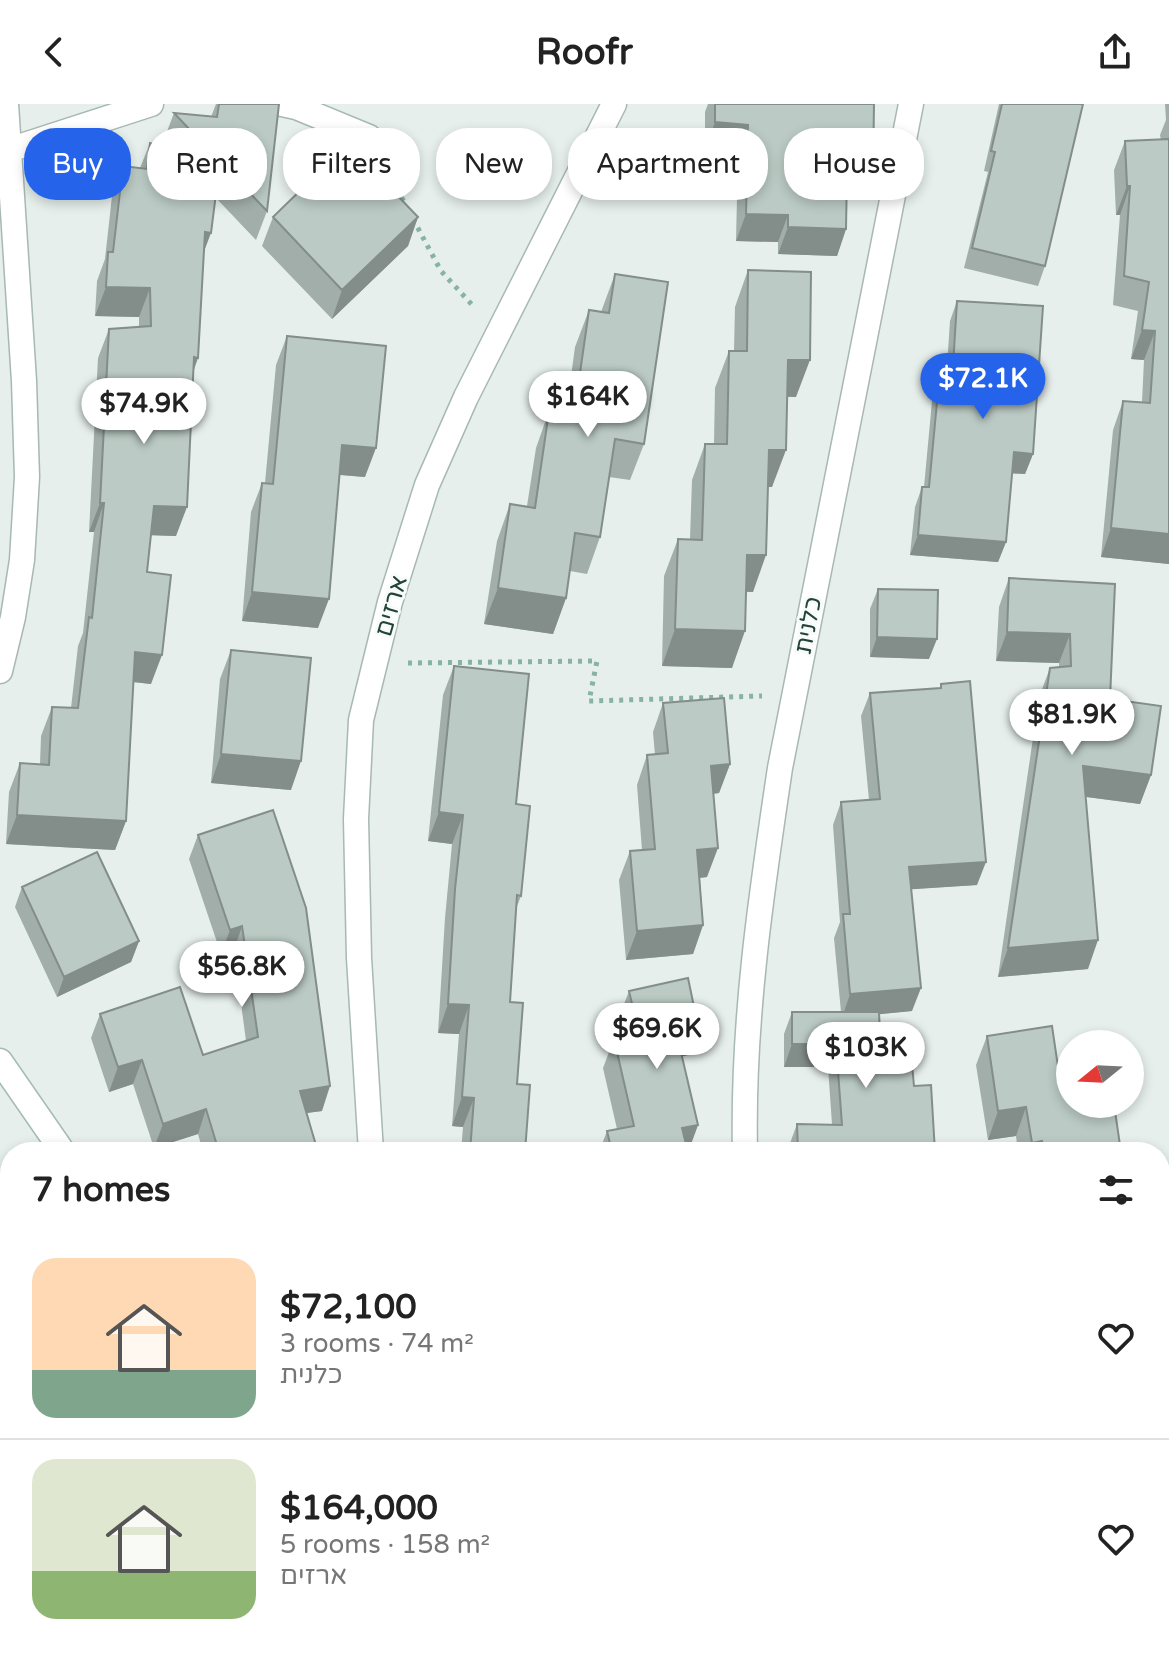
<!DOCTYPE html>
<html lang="en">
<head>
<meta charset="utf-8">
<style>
  :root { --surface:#fff; --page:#f6f6f6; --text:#222; --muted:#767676; --line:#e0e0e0; --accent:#2563eb }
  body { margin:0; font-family:"Varela Round","Noto Sans Hebrew",sans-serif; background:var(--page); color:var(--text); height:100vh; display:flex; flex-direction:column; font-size:30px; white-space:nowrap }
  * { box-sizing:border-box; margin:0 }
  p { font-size:26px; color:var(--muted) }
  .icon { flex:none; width:44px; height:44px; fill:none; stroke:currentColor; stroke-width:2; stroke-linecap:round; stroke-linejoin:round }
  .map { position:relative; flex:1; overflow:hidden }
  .sheet { position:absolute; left:0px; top:1038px; width:1170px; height:512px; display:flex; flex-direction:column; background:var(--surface); border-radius:32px 32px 0 0; box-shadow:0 4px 12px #0003 }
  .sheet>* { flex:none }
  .top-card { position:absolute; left:24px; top:24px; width:1122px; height:72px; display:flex; gap:16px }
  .needle { width:52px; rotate:252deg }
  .buttons { position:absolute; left:1056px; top:926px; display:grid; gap:16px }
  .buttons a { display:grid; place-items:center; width:88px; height:88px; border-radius:50%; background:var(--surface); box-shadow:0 4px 12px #0003; font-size:40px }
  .price { position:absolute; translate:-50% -68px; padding:0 18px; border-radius:28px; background:#fff; color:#222; font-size:26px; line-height:52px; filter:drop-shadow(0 2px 4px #0008) }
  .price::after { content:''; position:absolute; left:50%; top:48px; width:24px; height:18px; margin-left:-12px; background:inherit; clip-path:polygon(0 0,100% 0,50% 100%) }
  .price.active { background:var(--accent); color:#fff }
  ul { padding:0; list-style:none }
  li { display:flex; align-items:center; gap:24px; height:200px; padding:0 32px }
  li+li { border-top:2px solid var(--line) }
  li span { display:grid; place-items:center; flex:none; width:224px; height:160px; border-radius:24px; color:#555 }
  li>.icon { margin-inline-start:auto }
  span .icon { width:96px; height:96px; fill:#fffc; stroke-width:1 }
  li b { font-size:34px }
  h2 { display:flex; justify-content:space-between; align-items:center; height:96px; padding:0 32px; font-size:34px }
  .chip { padding:0 28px; border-radius:32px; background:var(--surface); box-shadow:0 4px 12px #0003; font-size:28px; line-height:72px }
  .chip.active { background:var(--accent); color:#fff }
  header { display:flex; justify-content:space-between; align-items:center; height:104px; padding:0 32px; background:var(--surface); font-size:36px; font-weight:800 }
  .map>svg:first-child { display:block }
</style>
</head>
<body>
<header><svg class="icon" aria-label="back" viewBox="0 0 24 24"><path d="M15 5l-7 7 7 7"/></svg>Roofr<svg class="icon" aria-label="share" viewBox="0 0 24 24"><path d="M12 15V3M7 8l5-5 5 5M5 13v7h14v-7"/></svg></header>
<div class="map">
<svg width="1169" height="1550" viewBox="0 0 1169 1550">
  <rect width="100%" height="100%" fill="#e6efeb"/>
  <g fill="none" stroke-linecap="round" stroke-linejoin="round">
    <g stroke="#a8b8b2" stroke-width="21">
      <path id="lane" d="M0,1378L10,1385
        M538,1540L541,1550"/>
    </g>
    <g stroke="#a8b8b2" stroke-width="27">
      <path id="street" d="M282,0L296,3L369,33
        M9,46L151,0
        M0,567L13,513L22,456L27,373L24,277L6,0
        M371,1048L359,854L356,715L361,616L390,498L427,381L466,293L614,0
        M745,1048C742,919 761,791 780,664L911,0
        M0,1163L10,1154
        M833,1540L835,1550"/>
    </g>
    <g stroke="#a4bbb3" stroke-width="27">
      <path id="secondary" d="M0,957L63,1048
        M354,1540L358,1550"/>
    </g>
    <path stroke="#86b3a5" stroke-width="5" stroke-dasharray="4 6" stroke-linecap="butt" d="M383,58L406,102
      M413,115L441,167L475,204
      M408,559L597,557L589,597L762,592"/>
    <use href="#lane" stroke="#fff" stroke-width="18"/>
    <use href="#street" stroke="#fff" stroke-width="24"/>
    <use href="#secondary" stroke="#fff" stroke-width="24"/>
  </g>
  <path fill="#a1aea9" d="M216,0H279L267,107L256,136L215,93L204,149L176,432L151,431L147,468L151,580L133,578L126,717L115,746L6,740L9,688L20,659L40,660L41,632L52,603L71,604L78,542L83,529L94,428H89L98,254L109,225L139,223V213L95,212L97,177L105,155L112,92L123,62L140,64L150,39L166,41L163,38L174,9L211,13Z
    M708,0H874L863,96H847L846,125L837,152L778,150V138L736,137L738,48L705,45V8Z
    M999,0H1083L1045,162L1038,182L964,164L988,68L984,67Z
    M1165,0H1169V460L1101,453L1113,326L1123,297L1142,298L1144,256L1131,255L1138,207L1113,201L1120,111H1116L1114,66L1125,37L1161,36L1160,31L1166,16Z
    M273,113H418L408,142L332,215L262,142Z
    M748,166L796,293H787L772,383H768L753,488H746L732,564L662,562L664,472L678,435H690L692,376L705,340H714L715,284L729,247H734L735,203Z
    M615,170L644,340L630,376L609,373L600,433L587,470L570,467L566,494L553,530L484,520L497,437L510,400L527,402L536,344L549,307L566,309L575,243L589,206L601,208Z
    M957,197L1033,350L1025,370L1012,369L1006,438L998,458L910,451L915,403L922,383H924L932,297L939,277H946L950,217Z
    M287,232L365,373L339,371L318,524L242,517L251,408L262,379H265L276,261Z
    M1009,474L1115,480L1110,595L1151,671L1140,700L1086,693L1088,865L998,873L1039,593L1050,564L1059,563V559L996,557L999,503Z
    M878,485L929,555L870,553V505Z
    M231,546L291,686L211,679L220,575Z
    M454,562L516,700L521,792L516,805L510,898L517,980L525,1048H461L463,1023L452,1022L459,930L438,929L445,814L452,740L428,737L443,591Z
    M941,580L977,781L912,785V907L879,910L881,951L914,982L935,1048H789V1042L797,1020H832L828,963H784V930L792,908H841L834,834L840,818L833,721L841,698L869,696L861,612L870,589L940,584Z
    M663,599L730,660L719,689L713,690L707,773L700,774L703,821L693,850L626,856L619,776L630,747L642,746L637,681L647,651H655L653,628Z
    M273,706L322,1007L307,1009L318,1048H203L198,1030L154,1044L133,980L109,988L91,934L100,910L203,951L246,937L234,846L221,850L189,755L198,731Z
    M22,783L139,837L131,858L57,893L15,803Z
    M629,887L698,922L688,951L682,952L698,1021L688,1048H599L607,1027L617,1025L603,964L614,935L622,933L618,916Z
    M987,932L1061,983L1121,1048H1018L1016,1032L988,1036L976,961Z
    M10,1248V1266L5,1262Z
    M10,1268V1289L4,1285Z
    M217,1540H310L316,1550H222Z
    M708,1540H786L788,1550H710Z
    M901,1540H1012L1008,1550H903Z"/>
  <path fill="#838d89" d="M715,18L748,21L738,48L705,45Z
    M847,69H873L863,96H838Z
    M1127,82H1130L1120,111H1116Z
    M746,110L788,111L778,138L736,137Z
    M418,113L408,142L332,215L342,186Z
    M788,123L846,125L837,152L778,150Z
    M205,128L211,129L200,158Z
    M106,183L150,184L139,213L95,212Z
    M1142,226L1155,227L1144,256L1131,255Z
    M194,253L198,254L188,283Z
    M788,256H810L796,293L774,292Z
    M342,341L376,344L365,373L331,370Z
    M769,346H786L772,383H756Z
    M1014,348L1033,350L1025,370L1006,369Z
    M100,399H104L94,428H89Z
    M154,402L187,403L176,432L143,431Z
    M1111,424L1169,430V460L1101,453Z
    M918,431L1006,438L998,458L910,451Z
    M747,451H766L753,488L734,487Z
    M498,484L566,494L553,530L484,520Z
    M252,488L329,495L318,524L242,517Z
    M675,525L745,527L732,564L662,562Z
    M1007,528L1070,530L1059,559L996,557Z
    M877,533L937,535L929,555L870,553Z
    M135,548L162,551L151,580L125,577Z
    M221,650L301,657L291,686L211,679Z
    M730,660L719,689L700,691L711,662Z
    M1083,662L1151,671L1140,700L1072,691Z
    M439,708L463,711L452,740L428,737Z
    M17,711L126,717L115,746L6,740Z
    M718,744L707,773L687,775L697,746Z
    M986,758L977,781L901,786L909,763Z
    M703,821L693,850L626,856L637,827Z
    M242,822L234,846L221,850L230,826Z
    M1098,836L1088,865L998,873L1008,844Z
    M139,837L131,858L57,893L64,873Z
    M921,884L912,907L842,914L850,890Z
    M448,900L469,901L459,930L438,929Z
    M698,922L688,951L666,956L676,927Z
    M792,940H836L828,963H784Z
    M142,956L133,980L109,988L118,963Z
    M330,982L322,1007L291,1011L300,987Z
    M462,993L474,994L463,1023L452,1022Z
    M1026,1003L1016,1032L988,1036L998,1007Z
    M206,1005L198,1030L154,1044L163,1020Z
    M698,1021L688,1048L682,1024Z
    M1042,1037L1038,1048H1029L1032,1039Z
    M1169,1423V1439L1167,1445L1160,1447V1425Z
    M958,1540H1012L1008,1550H918Z"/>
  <path fill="#bbcac4" stroke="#838d89" stroke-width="2" d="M219,0H279L267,107L220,58L211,129L205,128L198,254L194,253L187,403L154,402L147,468L171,471L162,551L135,548L126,717L17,711L20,659L49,661L52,603L78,604L89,513L92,514L104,399H100L109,225L151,222L150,184L106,183L108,148H113L123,62L147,65L150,39L209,46L174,9L217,13Z
    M715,0H874L873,69H847L846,125L788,123V111L746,110L748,21L715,18Z
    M1002,0H1083L1045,162L972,144L995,48L991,47Z
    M1169,35V430L1111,424L1123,297L1150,299L1155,227L1142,226L1149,178L1124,172L1130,82H1127L1125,37Z
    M348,40L418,113L342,186L273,113Z
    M748,166L811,168L810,256H788L786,346H769L766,451H747L745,527L675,525L678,435L702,436L705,340H727L729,247H747Z
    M615,170L668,178L644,340L615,335L600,433L575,429L566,494L498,484L510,400L535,404L549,307L574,311L589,206L609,209Z
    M957,197L1043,202L1033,350L1014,348L1006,438L918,431L922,383H929L939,277L952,278Z
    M287,232L386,242L376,344L342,341L329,495L252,488L262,379L273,380Z
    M1009,474L1115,480L1110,595L1161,602L1151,671L1083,662L1098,836L1008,844L1050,564L1071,562L1070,530L1007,528Z
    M878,485L938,486L937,535L877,533Z
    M231,546L311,554L301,657L221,650Z
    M454,562L529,570L516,700L530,702L521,792L517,791L510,898L523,899L517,980L530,981L525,1048H470L474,994L462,993L469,901L448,900L455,785L463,711L439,708Z
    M970,577L986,758L909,763L921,884L850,890L843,810H850L841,698L880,695L870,589L941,584V580Z
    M724,594L730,660L711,662L718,744L697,746L703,821L637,827L630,747L655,745L647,651L668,649L663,599Z
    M273,706L306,804L330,982L300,987L318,1048H219L206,1005L163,1020L142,956L118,963L100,910L180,883L203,951L258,933L242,822L230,826L198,731Z
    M97,748L139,837L64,873L22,783Z
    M688,874L698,922L676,927L698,1021L682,1024L688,1048H612L607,1027L634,1022L614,935L639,929L629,887Z
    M792,908H879L881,951L911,949L914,982L931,981L935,1048H798L797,1020L842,1021L836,940H792Z
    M1052,922L1061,983L1070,982V1000H1114L1121,1048H1044L1042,1037L1032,1039L1026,1003L998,1007L987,932Z
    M1160,1354L1169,1393V1423L1160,1425Z
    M234,1540H310L316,1550H239Z
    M726,1540H786L788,1550H721L728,1548Z
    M916,1540H958L918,1550Z"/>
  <g text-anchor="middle" stroke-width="6" stroke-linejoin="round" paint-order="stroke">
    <g font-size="24" fill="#24423a" stroke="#f7fbf9">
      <text transform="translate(391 502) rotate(-74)" y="8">ארזים</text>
      <text transform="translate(808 521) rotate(-79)" y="8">כלנית</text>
    </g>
  </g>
</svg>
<div class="buttons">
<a><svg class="needle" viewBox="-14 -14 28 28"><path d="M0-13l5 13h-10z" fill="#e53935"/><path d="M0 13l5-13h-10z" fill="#767676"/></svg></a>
</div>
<b class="price active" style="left:983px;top:317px">$72.1K</b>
<b class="price" style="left:588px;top:335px">$164K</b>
<b class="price" style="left:144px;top:342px">$74.9K</b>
<b class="price" style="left:1072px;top:653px">$81.9K</b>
<b class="price" style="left:242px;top:905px">$56.8K</b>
<b class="price" style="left:657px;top:967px">$69.6K</b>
<b class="price" style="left:866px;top:986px">$103K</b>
<div class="top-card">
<a class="chip active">Buy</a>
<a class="chip">Rent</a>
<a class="chip">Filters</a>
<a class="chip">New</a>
<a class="chip">Apartment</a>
<a class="chip">House</a>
</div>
<section class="sheet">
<h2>7 homes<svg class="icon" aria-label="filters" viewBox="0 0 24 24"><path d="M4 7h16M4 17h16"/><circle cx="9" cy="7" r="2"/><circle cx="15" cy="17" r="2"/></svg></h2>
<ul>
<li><span style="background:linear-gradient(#ffd9b3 70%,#7fa58c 0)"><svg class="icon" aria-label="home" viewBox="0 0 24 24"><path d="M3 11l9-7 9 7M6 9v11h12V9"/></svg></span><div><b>$72,100</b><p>3 rooms · 74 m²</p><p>כלנית</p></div><svg class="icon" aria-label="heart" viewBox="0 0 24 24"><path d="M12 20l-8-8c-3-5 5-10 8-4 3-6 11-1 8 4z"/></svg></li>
<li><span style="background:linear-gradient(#dfe7d0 70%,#8fb573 0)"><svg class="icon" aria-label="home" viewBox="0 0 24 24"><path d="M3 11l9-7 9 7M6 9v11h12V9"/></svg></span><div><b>$164,000</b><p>5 rooms · 158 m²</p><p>ארזים</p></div><svg class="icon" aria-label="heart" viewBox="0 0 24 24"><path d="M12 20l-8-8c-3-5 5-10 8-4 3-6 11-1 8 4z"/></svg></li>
</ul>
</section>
</div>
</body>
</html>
